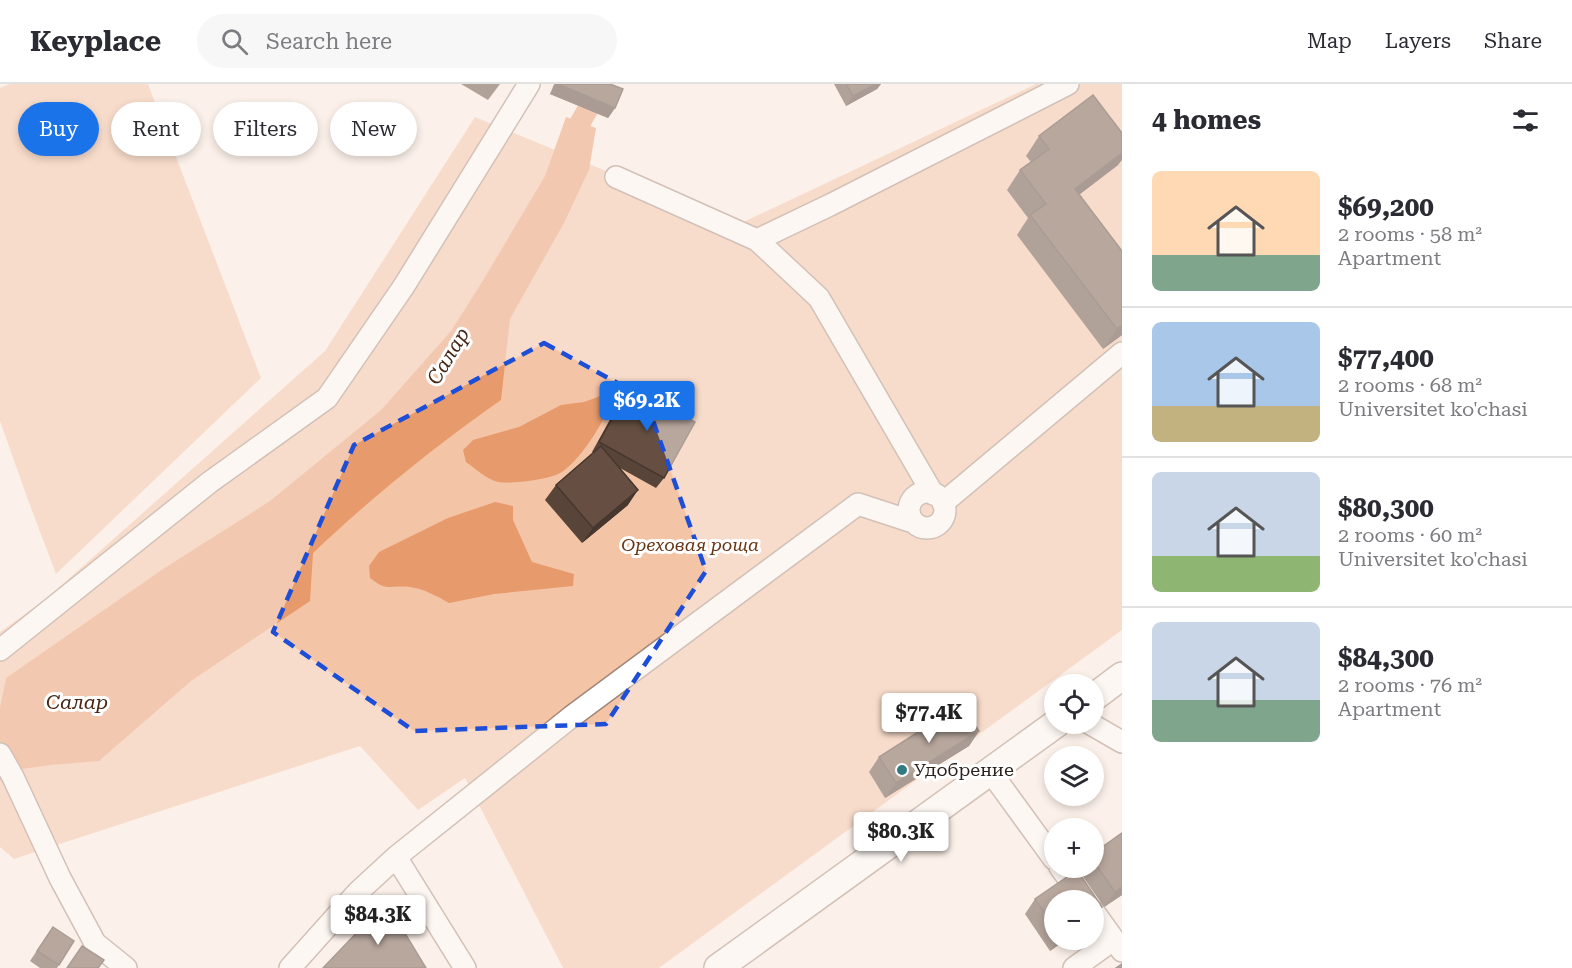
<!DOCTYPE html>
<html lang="en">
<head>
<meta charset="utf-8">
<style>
  :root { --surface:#fff; --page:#f7f7f7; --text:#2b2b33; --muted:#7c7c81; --line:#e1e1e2; --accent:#1a73e8 }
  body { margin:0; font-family:"Roboto Serif",serif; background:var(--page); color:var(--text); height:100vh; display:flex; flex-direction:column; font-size:22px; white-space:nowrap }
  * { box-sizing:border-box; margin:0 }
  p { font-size:20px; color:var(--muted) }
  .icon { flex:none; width:33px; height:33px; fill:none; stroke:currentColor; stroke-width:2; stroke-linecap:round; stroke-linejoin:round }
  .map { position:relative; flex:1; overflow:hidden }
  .side { display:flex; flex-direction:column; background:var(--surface); width:450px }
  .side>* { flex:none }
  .banner { position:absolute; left:18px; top:18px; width:570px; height:54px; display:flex; gap:12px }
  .controls { position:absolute; left:1044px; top:590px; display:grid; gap:12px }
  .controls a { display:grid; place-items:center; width:60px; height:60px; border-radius:50%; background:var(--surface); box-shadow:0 3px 9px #0003; font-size:30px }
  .price { position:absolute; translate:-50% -51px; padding:0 14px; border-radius:6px; background:#fff; color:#222; font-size:20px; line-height:39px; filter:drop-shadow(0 2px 3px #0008) }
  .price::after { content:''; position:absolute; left:50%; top:36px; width:18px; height:14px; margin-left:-9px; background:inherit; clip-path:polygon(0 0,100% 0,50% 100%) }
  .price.current { background:var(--accent); color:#fff }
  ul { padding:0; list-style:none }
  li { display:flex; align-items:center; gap:18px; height:150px; padding:0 30px }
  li+li { border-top:2px solid var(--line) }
  li span { display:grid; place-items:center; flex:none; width:168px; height:120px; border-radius:9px; color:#555 }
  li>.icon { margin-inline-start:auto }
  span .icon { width:72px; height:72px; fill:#fffc; stroke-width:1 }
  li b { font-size:26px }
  h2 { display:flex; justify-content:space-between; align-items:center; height:72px; padding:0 30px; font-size:26px }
  .pill { padding:0 21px; border-radius:27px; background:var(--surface); box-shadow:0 3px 9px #0003; font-size:21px; line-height:54px }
  .pill.current { background:var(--accent); color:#fff }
  header { display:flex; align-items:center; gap:36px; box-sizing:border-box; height:84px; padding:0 30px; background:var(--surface); border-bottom:2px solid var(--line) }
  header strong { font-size:28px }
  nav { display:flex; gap:33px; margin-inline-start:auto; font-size:21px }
  .search { width:420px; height:54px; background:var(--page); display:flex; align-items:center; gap:15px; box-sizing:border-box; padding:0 21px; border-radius:33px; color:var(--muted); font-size:22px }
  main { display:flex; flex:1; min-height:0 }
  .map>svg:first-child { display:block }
</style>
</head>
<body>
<header>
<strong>Keyplace</strong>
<div class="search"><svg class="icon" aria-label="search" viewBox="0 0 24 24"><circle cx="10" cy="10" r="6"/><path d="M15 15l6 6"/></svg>Search here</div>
<nav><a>Map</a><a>Layers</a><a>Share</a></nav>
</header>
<main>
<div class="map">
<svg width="1122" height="884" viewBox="0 0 1122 884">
  <rect width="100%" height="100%" fill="#fcf1ea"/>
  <path fill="#f4c4a7" d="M10,0H148L261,294L56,490L28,416L0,337V4Z
    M1036,0H1122V546L659,884H563L465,694L418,726L360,662L14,775L0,763V548L46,515L325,267L475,33L737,141Z"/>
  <path fill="#e79a6b" d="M566,33L596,44L589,86L564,139L510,235L501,316C434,363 372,413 313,469L310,517L191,597L99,677L51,681L0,688V624L6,594L163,485L270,417L381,326L451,247L482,198L545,92Z
    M606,310L611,315C608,334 576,383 558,390C546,396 510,400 498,398C486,395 475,384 466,378L463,366L473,356L519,343L561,321L584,318Z
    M495,418L513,422V436L532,478L574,490L573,502L494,510L449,519C437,512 424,505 410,503C389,501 388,508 370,494L369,482L379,468L448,434Z"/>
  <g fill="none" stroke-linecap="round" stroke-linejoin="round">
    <path stroke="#e79a6b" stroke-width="21" d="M567,62L602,0"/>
    <g stroke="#a08779" stroke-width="24">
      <path id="minor" d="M616,93L757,156L819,214L933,410
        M757,156L830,121L1068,0
        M909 426a18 18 0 1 1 36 0a18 18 0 1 1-36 0Z
        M943,419L1122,269
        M0,566L210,398L327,314L404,202L529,0
        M1089,639L1122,658
        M0,670L13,693L60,794L95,859L126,884
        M990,687L1054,775
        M396,773L465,884
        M1060,783L1084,816
        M1094,828L1122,867
        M290,884L358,808L396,773L571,633L858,420L913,438
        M1074,884L1113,856"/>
    </g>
    <g stroke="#a08779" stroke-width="30">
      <path id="major" d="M1094,613L1122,592
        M718,884L1057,639"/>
    </g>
    <use href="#minor" stroke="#fff" stroke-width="21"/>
    <use href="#major" stroke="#fff" stroke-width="27"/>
  </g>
  <path fill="#584439" d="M461,0H500L488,16Z
    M554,0H610L615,24L608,34L550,10Z
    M834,0H881L877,5L846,22Z
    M1039,52L1118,81L1079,111L1122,167V251L1103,265L1017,151L1028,134L1007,106L1020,86L1031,78L1026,72Z
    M630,302L664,394L656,404L620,384L628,421L582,459L545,416L556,401L593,369L592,368L623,312Z
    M979,647L969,662L885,714L869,688L879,673Z
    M1122,749V811L1104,823L1079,787L1082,783H1094V769Z
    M1035,815L1054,816V855H1067L1050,867L1025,830Z
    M46,853L74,857L57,884H40L30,877Z"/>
  <path fill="#47372e" d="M556,0H558L615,24L608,34L550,10Z
    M876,0H881L877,5L846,22L853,12Z
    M1122,69V76L1118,81L1061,124L1075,105Z
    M1122,241V251L1103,265L1117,245Z
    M638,406L628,421L582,459L593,444Z
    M979,647L969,662L885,714L896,699Z
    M1122,803V811L1104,823L1115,808Z
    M1102,823L1094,835V829Z
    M1058,855H1067L1050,867Z"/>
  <path fill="#664f42" stroke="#47372e" stroke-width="1.5" d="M558,0H610L623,5L615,24Z
    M846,0H876L853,12Z
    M1093,11L1122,49V69L1075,105L1122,167V241L1117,245L1030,131L1046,120L1020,86L1049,65L1039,52Z
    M630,302L695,338L664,394L599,358Z
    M601,362L638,406L593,444L556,401Z
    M962,620L979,647L896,699L879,673Z
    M1122,749V803L1115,808L1094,778V769Z
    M1077,786L1102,823L1094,829V816H1054V843L1035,815Z
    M386,818L426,884H323Z
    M53,843L74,857L59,881L37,867Z
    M82,862L104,876L98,884H67Z
    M1122,880V884H1116Z"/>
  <path d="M0 0H1122V884H0ZM544,259L645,314L706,487L606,640L414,647L273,548L354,361Z" fill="#fcf1ea" fill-opacity=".55" fill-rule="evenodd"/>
  <path fill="none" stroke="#1d4ed8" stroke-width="4.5" stroke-dasharray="12 8" stroke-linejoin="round" d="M544,259L645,314L706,487L606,640L414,647L273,548L354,361Z"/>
  <circle fill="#317a7f" stroke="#fff" stroke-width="2" cx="902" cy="686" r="6"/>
  <g text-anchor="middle" stroke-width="6" stroke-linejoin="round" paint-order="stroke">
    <g font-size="18" font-style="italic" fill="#683614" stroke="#fff">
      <text x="690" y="467">Ореховая роща</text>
    </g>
    <g font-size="18" fill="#2c221c" stroke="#fff" text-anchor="start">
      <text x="914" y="692">Удобрение</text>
    </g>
    <g font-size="20" font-style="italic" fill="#472714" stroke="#fff">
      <text transform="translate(448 272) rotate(-59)" y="7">Салар</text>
      <text x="77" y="625">Салар</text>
    </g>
  </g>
</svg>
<div class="controls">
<a><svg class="icon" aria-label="locate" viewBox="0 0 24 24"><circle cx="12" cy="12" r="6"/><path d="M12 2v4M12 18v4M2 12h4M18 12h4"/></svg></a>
<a><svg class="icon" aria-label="layers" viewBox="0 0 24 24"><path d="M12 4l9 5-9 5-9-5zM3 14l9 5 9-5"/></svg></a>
<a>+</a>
<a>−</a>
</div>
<b class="price current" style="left:647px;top:348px">$69.2K</b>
<b class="price" style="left:929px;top:660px">$77.4K</b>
<b class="price" style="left:901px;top:779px">$80.3K</b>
<b class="price" style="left:378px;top:862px">$84.3K</b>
<div class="banner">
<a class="pill current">Buy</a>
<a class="pill">Rent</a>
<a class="pill">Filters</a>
<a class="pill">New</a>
</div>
</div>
<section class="side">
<h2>4 homes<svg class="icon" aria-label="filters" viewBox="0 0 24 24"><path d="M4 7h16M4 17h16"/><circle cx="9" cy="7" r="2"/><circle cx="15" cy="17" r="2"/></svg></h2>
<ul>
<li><span style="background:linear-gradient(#ffd9b3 70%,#7fa58c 0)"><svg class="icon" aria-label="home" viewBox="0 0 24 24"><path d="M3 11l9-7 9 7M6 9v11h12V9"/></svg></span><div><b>$69,200</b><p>2 rooms · 58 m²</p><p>Apartment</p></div></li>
<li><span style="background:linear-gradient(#a9c7e8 70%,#c2b280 0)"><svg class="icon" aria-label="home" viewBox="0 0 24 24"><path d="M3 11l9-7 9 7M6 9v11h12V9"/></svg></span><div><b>$77,400</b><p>2 rooms · 68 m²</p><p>Universitet ko'chasi</p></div></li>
<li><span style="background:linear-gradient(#c9d6e8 70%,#8fb573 0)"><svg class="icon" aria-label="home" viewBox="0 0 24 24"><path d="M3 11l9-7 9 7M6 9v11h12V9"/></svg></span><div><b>$80,300</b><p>2 rooms · 60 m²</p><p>Universitet ko'chasi</p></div></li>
<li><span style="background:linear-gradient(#c9d6e8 65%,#7fa58c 0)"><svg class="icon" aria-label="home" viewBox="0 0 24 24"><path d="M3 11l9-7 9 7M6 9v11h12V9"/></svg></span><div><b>$84,300</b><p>2 rooms · 76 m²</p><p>Apartment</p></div></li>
</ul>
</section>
</main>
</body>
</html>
